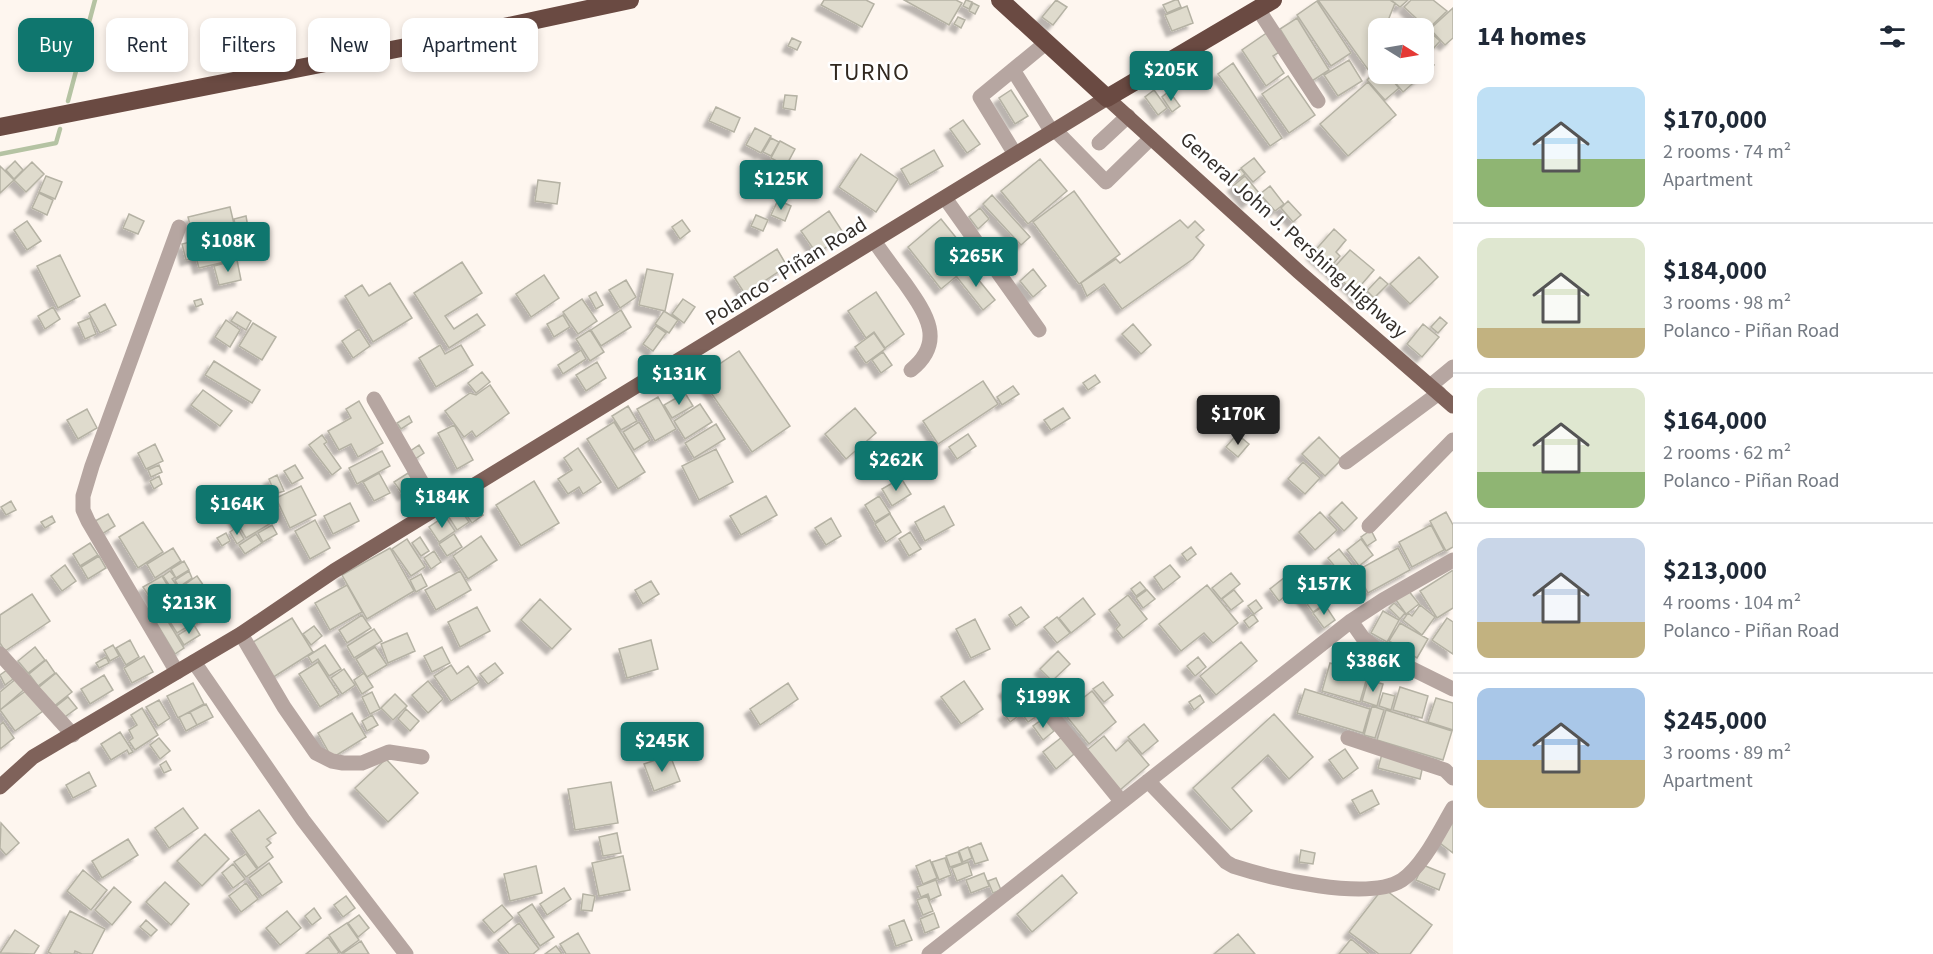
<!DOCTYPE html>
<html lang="en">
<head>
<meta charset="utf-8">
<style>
  :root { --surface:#fff; --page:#f6f6f7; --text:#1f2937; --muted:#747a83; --line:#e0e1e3; --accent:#0f766e }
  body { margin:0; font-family:"Source Sans 3",sans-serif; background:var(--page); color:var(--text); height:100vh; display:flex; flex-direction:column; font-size:22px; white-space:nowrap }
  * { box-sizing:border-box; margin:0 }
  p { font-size:20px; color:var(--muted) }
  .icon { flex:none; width:33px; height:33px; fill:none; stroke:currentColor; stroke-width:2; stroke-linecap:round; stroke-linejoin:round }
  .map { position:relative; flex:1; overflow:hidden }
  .panel { display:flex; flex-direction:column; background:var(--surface); width:480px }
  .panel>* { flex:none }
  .banner { position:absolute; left:18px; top:18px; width:570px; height:54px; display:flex; gap:12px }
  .needle { width:39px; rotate:101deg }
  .fabs { position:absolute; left:1368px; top:18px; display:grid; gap:12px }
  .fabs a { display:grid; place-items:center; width:66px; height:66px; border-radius:12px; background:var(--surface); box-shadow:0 3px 9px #0003; font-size:30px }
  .price { position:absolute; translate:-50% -51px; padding:0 14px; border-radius:6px; background:var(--accent); color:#fff; font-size:20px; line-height:39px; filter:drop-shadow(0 2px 3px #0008) }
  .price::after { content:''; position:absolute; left:50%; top:36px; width:18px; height:14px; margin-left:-9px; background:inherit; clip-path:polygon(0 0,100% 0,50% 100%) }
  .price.selected { background:#222; color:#fff }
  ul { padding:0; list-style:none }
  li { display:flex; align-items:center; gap:18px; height:150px; padding:0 24px }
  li+li { border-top:2px solid var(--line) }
  li span { display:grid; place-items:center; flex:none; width:168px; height:120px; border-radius:12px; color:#555 }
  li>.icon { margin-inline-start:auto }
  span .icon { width:72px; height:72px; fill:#fffc; stroke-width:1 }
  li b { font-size:26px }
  h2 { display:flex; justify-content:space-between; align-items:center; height:72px; padding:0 24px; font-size:26px }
  .tag { padding:0 21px; border-radius:12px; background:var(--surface); box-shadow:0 3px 9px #0003; font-size:21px; line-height:54px }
  .tag.selected { background:var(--accent); color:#fff }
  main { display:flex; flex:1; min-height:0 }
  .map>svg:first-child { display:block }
</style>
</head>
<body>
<main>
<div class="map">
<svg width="1453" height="954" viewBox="0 0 1453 954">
  <defs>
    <filter id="shadow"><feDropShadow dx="-5.5" dy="5.5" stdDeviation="1.5" flood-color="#0004"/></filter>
  </defs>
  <rect width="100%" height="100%" fill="#fef6ef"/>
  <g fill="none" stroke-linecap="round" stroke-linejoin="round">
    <path stroke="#b5c3a3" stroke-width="4.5" d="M68,101L95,0
      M0,154L56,143L60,129"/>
  </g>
  <path fill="#dfdbcd" stroke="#b5b2a4" stroke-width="1.5" filter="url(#shadow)" d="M824,0H866L874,4L862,27L821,5Z
    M904,0H956L962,3L949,25Z
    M966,0L972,2L969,9L963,6Z
    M1056,0L1067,7L1053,25L1042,17Z
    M1175,0H1178L1181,7L1167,13L1163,5Z
    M1318,0H1390L1395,3L1385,28H1378V46L1369,71Z
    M1391,0H1408L1400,7Z
    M1411,0H1433L1447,11L1428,29L1404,7Z
    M1317,1L1351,53L1331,66L1297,15Z
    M973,3L979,6L975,14L969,11Z
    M1187,6L1193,23L1172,31L1165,15Z
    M1453,8V38L1445,45L1430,29Z
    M958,17L965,20L961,28L954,24Z
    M1297,18L1329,70L1312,81L1280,29Z
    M1268,32L1281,51L1273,56L1284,73L1266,86L1242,50Z
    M1430,32L1440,41L1432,50L1424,41V38Z
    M792,38L801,42L797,50L788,46Z
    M1424,53L1434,65L1403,92L1388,74H1424Z
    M1349,60L1362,81L1338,96L1324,75Z
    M1233,63L1282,138L1270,146L1218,74Z
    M1378,69V74H1387L1399,88L1385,100L1367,80Z
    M1288,76L1315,115L1289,133L1262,94Z
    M1368,82L1396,115L1348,156L1320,124Z
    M1011,90L1028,116L1015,124L999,98Z
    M1154,90L1167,108L1158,115L1145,97Z
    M1169,91L1180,106L1172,112L1162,97Z
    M785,95L797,96L795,110L783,108Z
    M716,107L740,118L734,132L709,121Z
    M963,120L980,144L967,153L950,129Z
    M755,128L771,136L761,153L746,145Z
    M771,138L779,142L771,156L763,152Z
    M780,141L795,149L786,166L771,158Z
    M934,150L943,166L910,185L901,169Z
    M861,154L898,179L876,212L839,187Z
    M1254,158L1265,172L1253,182L1241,168Z
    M1040,159L1067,191L1028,224L1001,191Z
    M15,161L23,170L14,179L6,170Z
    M32,162L44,174L26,192L14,180Z
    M0,166L14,180L0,193Z
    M1241,169L1245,174L1240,178L1235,173Z
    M46,176L62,182L55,199L39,192Z
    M1245,176L1259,193L1247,203L1233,186Z
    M538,180L560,183L557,204L535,201Z
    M1270,186L1284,204L1275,211L1260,194Z
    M1074,191L1120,254L1079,284L1033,222Z
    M39,193L53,200L47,215L32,208Z
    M992,195L1030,237L1021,245L983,204Z
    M778,200L791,206L785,221L771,215Z
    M1288,201L1301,215L1293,222L1281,208Z
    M230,207L242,258L199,268L196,257L186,260L182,244L194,241L188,217Z
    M980,208L989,219L978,229L969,217Z
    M829,211L844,234L817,254L801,231Z
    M129,214L144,221L138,234L123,228Z
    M756,215L768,220L763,231L751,226Z
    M246,216L249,233L237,236L234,219Z
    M941,219L975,261L941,289L908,247Z
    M682,220L690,231L680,239L672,227Z
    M1180,220L1188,228L1195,221L1204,230L1196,237L1204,245L1193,259L1122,309L1104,284L1087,296L1081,283L1116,259L1120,263Z
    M27,221L41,241L27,250L14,230Z
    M1334,229L1346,240L1336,252L1340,256L1329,269L1312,254Z
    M777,249L787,266L745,294L734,277Z
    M1350,250L1374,270L1355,292L1331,271Z
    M60,255L80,296L58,308L37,266Z
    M1419,257L1438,277L1410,304L1390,284Z
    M237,260L241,280L219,285L214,266Z
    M462,262L482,293L445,316L454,329L477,314L485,325L449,348L414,293Z
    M968,267L995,300L983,310L956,276Z
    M647,269L673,274L665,311L639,305Z
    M1033,269L1046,286L1033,297L1020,281Z
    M544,275L559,298L531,317L516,294Z
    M1380,277L1388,284L1374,298L1367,291Z
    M626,280L636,297L620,308L609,290Z
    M390,283L412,318L373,342L345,296L362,285L369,296Z
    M1361,286L1366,290L1360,298L1354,294Z
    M596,292L603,305L596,309L589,296Z
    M876,292L904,334L885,348L874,332L866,338L848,311Z
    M201,299L203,304L196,307L194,301Z
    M582,299L597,321L578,334L563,312Z
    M683,299L695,307L684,323L672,314Z
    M105,304L116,325L100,333L89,313Z
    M53,307L60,319L45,329L38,316Z
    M621,310L631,327L601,346L591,330Z
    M664,311L678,320L669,333L655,324Z
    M237,312L251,321L246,330L231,321Z
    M563,315L570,327L554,337L547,324Z
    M1440,317L1447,323L1438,333L1431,327Z
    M90,318L96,334L85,339L78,323Z
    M226,320L240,330L230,347L215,337Z
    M253,323L276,337L262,360L239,346Z
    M1133,324L1151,345L1141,354L1122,334Z
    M1423,324L1439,337L1422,357L1407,344Z
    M656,326L666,333L653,351L643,344Z
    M359,329L370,346L353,358L342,341Z
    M590,330L604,352L590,361L576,339Z
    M874,333L885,349L866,363L855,347Z
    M440,345L445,354L461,345L473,365L436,387L419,358Z
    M581,350L586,359L563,374L558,365Z
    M739,351L790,426L752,452L700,377Z
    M883,352L892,365L881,373L872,360Z
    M214,361L260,390L252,403L205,375Z
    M597,362L606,378L586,391L576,375Z
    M482,372L490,382L476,393L468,383Z
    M1095,375L1100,382L1088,390L1083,383Z
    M983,381L998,404L938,444L923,421Z
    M490,385L509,413L476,437L472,431L464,437L445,411L470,393L476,395Z
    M1013,386L1019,394L1002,405L997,397Z
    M203,390L232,411L220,426L191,405Z
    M685,393L693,406L672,418L664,405Z
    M658,397L676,429L655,441L637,409Z
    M359,401L383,443L358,457L351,444L339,450L328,431L351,418L346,409Z
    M700,404L712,422L685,439L674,421Z
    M628,406L637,421L621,430L612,416Z
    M855,408L876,433L846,459L825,434Z
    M1063,408L1070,418L1051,430L1044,420Z
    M87,409L97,428L78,439L67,420Z
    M409,416L412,422L401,429L397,423Z
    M614,422L645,472L618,489L587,439Z
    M639,422L650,440L634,450L623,432Z
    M716,424L725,439L694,458L685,443Z
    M454,425L473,460L457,469L438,433Z
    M968,434L976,446L957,459L949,447Z
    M1237,434L1249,444L1238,457L1226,447Z
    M322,435L327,442L324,444L341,468L332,475L309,445Z
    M1319,437L1341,460L1325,476L1302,454Z
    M155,444L163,461L146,469L138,453Z
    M419,445L424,453L415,459L409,452Z
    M578,448L601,482L583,494L579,487L568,494L558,479L572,470L564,458Z
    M716,449L733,482L699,500L682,466Z
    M382,451L390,466L357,484L349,468Z
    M1303,462L1320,478L1305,494L1288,479Z
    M159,465L162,472L151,477L148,470Z
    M295,465L303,478L292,484L284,471Z
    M379,473L390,493L374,501L363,482Z
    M408,473L417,486L403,495L394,482Z
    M277,475L284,491L275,494L269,479Z
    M159,476L162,484L154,489L150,481Z
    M901,478L911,494L892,506L882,489Z
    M534,481L559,523L521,546L496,505Z
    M301,486L316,515L290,528L276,498Z
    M766,496L777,515L741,535L730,516Z
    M879,496L890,513L875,522L865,505Z
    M262,497L276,520L246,538L232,514Z
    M472,499L483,515L472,523L461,507Z
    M11,501L16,510L6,515L1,507Z
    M1342,502L1357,518L1344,531L1329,515Z
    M350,503L359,521L333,534L324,516Z
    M456,503L469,522L457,530L445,511Z
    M944,506L954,525L925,541L915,522Z
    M1320,512L1337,530L1315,550L1299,532Z
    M1446,512L1453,525V547L1446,551L1430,521Z
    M108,514L115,526L102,534L95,521Z
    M890,514L901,532L886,542L875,524Z
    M52,516L55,522L45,528L41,522Z
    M445,516L455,531L439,542L429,527Z
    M831,518L841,536L826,545L815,528Z
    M315,520L330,548L310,559L295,531Z
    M143,522L163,552L138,568L119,537Z
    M272,525L277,534L263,542L258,533Z
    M1431,525L1444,550L1412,567L1399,542Z
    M237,527L244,539L237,544L230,532Z
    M1371,530L1376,540L1367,546L1361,537Z
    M910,532L921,549L909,556L899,539Z
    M226,533L230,541L222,546L217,538Z
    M256,534L262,543L245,554L239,545Z
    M454,534L462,547L447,556L439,544Z
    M481,536L497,560L468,579L453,556Z
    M420,537L429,551L421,556L412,543Z
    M407,539L425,567L411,576L392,549Z
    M1361,539L1373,555L1359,566L1347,550Z
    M90,543L98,555L80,566L73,554Z
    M1191,547L1196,554L1187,561L1182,554Z
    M173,548L181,561L155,578L147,564Z
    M390,548L414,591L367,619L342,575Z
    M1398,548L1410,570L1368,593L1356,571Z
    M1339,549L1356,570L1345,579L1328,558Z
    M434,551L441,562L431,569L424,558Z
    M99,556L106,568L88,579L81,567Z
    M184,561L189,570L176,578L171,569Z
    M65,565L76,581L62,591L51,576Z
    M1170,565L1180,577L1163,590L1154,577Z
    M1453,570V608L1437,618L1420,591Z
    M170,571L175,577L172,579L178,587L173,591L163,576Z
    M189,571L192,578L179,587L175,580Z
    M460,571L471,590L436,610L425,590Z
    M1231,573L1240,584L1221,599L1212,588Z
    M421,574L427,586L416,592L410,580Z
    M162,576L171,591L153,602L143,587Z
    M197,576L219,608L196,624L174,592Z
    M1323,576L1337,595L1313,612L1299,593Z
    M1285,577L1294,589L1279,601L1270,589Z
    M651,581L659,594L643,604L635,590Z
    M1140,582L1146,589L1136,596L1131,589Z
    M347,585L362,612L330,630L315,603Z
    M1207,585L1238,623L1213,643L1204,633L1181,651L1159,624Z
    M1147,590L1155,599L1143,608L1136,598Z
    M1234,590L1243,601L1231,610L1222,599Z
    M1408,590L1419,604L1406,614L1396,600Z
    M172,592L177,599L171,604L166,596Z
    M32,594L50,621L5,651L0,643V615Z
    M1128,595L1147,619L1123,638L1116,629L1120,625L1109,610Z
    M165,598L169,605L161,610L184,648L175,654L148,609Z
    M1083,598L1095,614L1071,633L1059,618Z
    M540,599L571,629L552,649L521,620Z
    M1256,600L1262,608L1254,614L1248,606Z
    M178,601L192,624L177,633L163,611Z
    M1394,603L1405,613L1400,619L1389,608Z
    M1325,605L1335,620L1324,628L1313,613Z
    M1420,605L1435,617L1422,635L1403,620L1408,613L1412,616Z
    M477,607L490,631L460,647L448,622Z
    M1021,607L1029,617L1016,626L1009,615Z
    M1383,611L1399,620L1387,642L1371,633Z
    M1253,614L1258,621L1249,628L1244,621Z
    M362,615L371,628L347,643L339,630Z
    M1057,617L1070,633L1057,643L1044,627Z
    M292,618L313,652L272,678L250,644Z
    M1447,618L1453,622V654L1432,640Z
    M975,619L990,649L971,658L956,629Z
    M1400,623L1428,639L1417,658L1389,641Z
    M194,625L200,635L184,645L178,635Z
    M314,626L322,636L311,645L303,634Z
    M374,629L382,641L354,658L347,646Z
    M407,633L415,651L388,663L381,644Z
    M130,640L139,657L126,665L116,648Z
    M651,640L658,669L627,678L619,649Z
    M1241,642L1257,661L1216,695L1200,676Z
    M113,645L119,656L110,661L104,650Z
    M325,645L341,669L329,676L318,659L312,663L308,656Z
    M35,647L45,660L28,673L18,661Z
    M375,647L387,665L367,677L356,659Z
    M442,647L450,663L432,672L424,656Z
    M1058,651L1070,664L1052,681L1040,669Z
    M144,656L153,672L132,683L124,668Z
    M106,657L109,663L99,668L96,663Z
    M1198,657L1206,667L1195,676L1187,666Z
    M46,660L55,673L38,686L29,674Z
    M318,662L339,695L320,707L299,674Z
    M495,663L503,673L488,684L480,674Z
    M1330,663L1368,674L1360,702L1322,691Z
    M451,665L457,674L468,666L479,682L451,701L434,676Z
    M344,669L355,685L342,694L331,678Z
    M7,670L13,679L5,685L0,675Z
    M56,673L72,692L53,707L38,688Z
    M364,673L373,687L362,694L354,680Z
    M104,675L113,690L90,704L81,689Z
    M17,678L26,688L0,710V692Z
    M1020,679L1030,693L1014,705L1004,690Z
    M1368,680L1383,684L1377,706L1362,701Z
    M428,681L443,699L428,713L412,695Z
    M964,681L983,709L961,724L941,697Z
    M1103,682L1113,695L1104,702L1093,689Z
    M193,683L204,704L178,718L167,696Z
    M788,683L798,699L760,725L750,709Z
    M1400,687L1428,696L1422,718L1393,710Z
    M1305,689L1370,709L1363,733L1297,713Z
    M27,690L43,711L15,731L0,710Z
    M1092,691L1116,722L1089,744L1064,713Z
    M372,692L380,709L370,714L362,697Z
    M1383,693L1395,696L1391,710L1379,706Z
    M395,694L407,706L393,720L381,708Z
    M1070,694L1074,700L1067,706L1063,700Z
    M1200,695L1204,702L1194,710L1189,702Z
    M68,697L77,708L62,719L54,708Z
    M1436,698L1453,703V730L1428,722Z
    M1034,699L1043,712L1028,722L1019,710Z
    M159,700L170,718L158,726L146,707Z
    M206,704L213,717L197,725L190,712Z
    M1372,706L1384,710L1375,738L1364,735Z
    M1016,707L1021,714L1010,722L1004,714Z
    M142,708L158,735L135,750L129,741L133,738L129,730L137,725L131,715Z
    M406,709L419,721L410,731L398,719Z
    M1386,710L1452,731L1443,760L1377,740Z
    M190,712L197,725L186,731L179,717Z
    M352,713L366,737L332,758L318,733Z
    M1274,714L1313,757L1289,779L1268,755L1232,788L1252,811L1231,830L1193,788Z
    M372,715L378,725L367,731L362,721Z
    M1044,718L1054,731L1043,740L1033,726Z
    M3,722L14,738L0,749V725Z
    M1144,724L1158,741L1142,754L1128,737Z
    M120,732L133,752L129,754L127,750L111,760L101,744Z
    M1104,736L1116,751L1128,740L1149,765L1120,790L1087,750Z
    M1062,737L1074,754L1056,769L1043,752Z
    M159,738L170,751L160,759L150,745Z
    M1345,749L1358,768L1343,779L1329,760Z
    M1382,754L1423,765L1420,779L1378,768Z
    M670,755L680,781L654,791L644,764Z
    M386,759L418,793L388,822L355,788Z
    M166,761L171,770L164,773L160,765Z
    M89,772L96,786L73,798L66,785Z
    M611,782L618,823L575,830L568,789Z
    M1372,790L1379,804L1360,814L1352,800Z
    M183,808L198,828L169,848L155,828Z
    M259,810L276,833L267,839L271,843L266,847L273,857L258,868L231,830Z
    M1453,818V853L1436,840Z
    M1,823L19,843L6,855L0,848Z
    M617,833L621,853L603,856L599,837Z
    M205,834L229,859L202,886L177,861Z
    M128,839L138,855L102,878L92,861Z
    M981,843L988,860L975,864L969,848Z
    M968,847L972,858L963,862L959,851Z
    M1301,850L1315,853L1313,864L1299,862Z
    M958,852L962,863L950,867L946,856Z
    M246,854L257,869L246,877L234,862Z
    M623,856L630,890L599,896L592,863Z
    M945,858L951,875L939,880L932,862Z
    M930,860L937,878L923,884L916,866Z
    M968,862L972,875L957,881L952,868Z
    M269,863L282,882L262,896L249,878Z
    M233,864L245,879L233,888L222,873Z
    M1423,865L1445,874L1439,890L1416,880Z
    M536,866L542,893L510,901L504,874Z
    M83,870L107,890L91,910L67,891Z
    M984,873L989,886L971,893L966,880Z
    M1062,875L1077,893L1032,932L1017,914Z
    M996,878L1001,890L993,893L988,881Z
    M936,880L941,895L930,900L928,894L921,897L917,887Z
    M165,882L189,904L171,925L146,902Z
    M246,883L258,899L241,912L229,896Z
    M114,887L131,902L112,925L95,910Z
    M564,888L571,899L547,915L540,904Z
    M1383,888L1432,925L1410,954H1379L1349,932Z
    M583,894L595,896L592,911L581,910Z
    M346,896L355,908L343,917L334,905Z
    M927,896L933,911L923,915L917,900Z
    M532,904L554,937L540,946L518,913Z
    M502,905L513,918L494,933L483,920Z
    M314,908L321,918L312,925L305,916Z
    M70,911L105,929L92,954H82L75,951L74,954H52L48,952Z
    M287,911L301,928L280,945L266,928Z
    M934,913L939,927L925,933L920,919Z
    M359,915L369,928L358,937L348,923Z
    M146,920L157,930L151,936L140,927Z
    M904,920L912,940L896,946L889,926Z
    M347,923L359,940L341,953L329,935Z
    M519,923L539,949L533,954H509L498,940Z
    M15,930L39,946L34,954L0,953Z
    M578,933L590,954H566L560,944Z
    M1238,934L1255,954H1214Z
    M328,937L339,952L337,954H306Z
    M1351,939L1369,954H1339Z
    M361,941L369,954H342Z
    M556,946L562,954H545Z"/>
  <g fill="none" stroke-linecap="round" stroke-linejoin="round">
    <path stroke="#b6a6a1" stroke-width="15" d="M1258,9L1318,101
      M1013,70L1052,132
      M1055,130L1106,182L1151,138
      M1099,143L1128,116
      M1015,154L980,97L1047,42
      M945,198L1039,330
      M874,241C884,255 894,269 904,282C925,312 947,341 911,370
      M1430,386L1453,367
      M374,399L437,509
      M1346,462L1439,393
      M1369,526L1453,440
      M1351,621L1363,638L1382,654L1453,689
      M241,634L284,707L316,753L332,761L343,763H362L389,752L422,757
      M0,654L73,735
      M194,662L303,820L406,954
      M177,672L88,521L83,510V496L92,466L179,227
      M1046,709L1121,801
      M1348,738L1445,770L1453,778
      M1148,781L1226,862L1233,866C1270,878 1368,902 1402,880C1423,866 1440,830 1453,808
      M929,954L1351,621L1383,600L1453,560"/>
    <path stroke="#7f625a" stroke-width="15" d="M0,787L33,757L241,634L334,571L1107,98L1299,272L1453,406"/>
    <path stroke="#6a4a42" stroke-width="18" d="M1000,0L1107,98L1273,0
      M0,127L457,37L630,0"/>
  </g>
  <g text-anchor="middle" stroke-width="5" stroke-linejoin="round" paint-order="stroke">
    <g font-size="21" fill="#332e2a" stroke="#fff">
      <text transform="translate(1294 235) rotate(42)" y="7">General John J. Pershing Highway</text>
      <text transform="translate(786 271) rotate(-32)" y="7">Polanco - Piñan Road</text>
    </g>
    <g font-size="24" letter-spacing="1.5" fill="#31281f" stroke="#fff">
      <text x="870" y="80">TURNO</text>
    </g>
  </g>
</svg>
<div class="fabs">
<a><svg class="needle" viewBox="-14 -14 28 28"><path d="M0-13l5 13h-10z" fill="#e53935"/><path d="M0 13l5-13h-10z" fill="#747a83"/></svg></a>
</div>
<b class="price" style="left:1171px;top:102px">$205K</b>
<b class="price" style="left:781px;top:211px">$125K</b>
<b class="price" style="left:228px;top:273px">$108K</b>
<b class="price" style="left:976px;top:288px">$265K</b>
<b class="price" style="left:679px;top:406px">$131K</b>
<b class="price selected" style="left:1238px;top:446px">$170K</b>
<b class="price" style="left:896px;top:492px">$262K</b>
<b class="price" style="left:442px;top:529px">$184K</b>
<b class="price" style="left:237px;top:536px">$164K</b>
<b class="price" style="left:1324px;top:616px">$157K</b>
<b class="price" style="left:189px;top:635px">$213K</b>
<b class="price" style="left:1373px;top:693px">$386K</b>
<b class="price" style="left:1043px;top:729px">$199K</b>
<b class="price" style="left:662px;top:773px">$245K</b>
<div class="banner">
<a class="tag selected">Buy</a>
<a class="tag">Rent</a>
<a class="tag">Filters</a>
<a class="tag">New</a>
<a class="tag">Apartment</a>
</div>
</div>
<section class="panel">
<h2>14 homes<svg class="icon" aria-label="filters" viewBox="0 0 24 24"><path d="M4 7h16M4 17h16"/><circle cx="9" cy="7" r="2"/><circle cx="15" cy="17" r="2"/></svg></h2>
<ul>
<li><span style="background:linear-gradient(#bfe0f5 60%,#8fb573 0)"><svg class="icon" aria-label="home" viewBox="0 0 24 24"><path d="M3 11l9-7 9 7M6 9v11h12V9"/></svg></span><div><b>$170,000</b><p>2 rooms · 74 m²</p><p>Apartment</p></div></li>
<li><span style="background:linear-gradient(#dfe7d0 75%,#c2b280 0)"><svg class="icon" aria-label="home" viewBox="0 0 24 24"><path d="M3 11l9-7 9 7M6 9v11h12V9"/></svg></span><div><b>$184,000</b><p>3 rooms · 98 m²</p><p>Polanco - Piñan Road</p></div></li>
<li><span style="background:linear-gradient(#dfe7d0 70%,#8fb573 0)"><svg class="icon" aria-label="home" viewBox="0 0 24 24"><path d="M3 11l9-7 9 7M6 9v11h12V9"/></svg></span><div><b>$164,000</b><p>2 rooms · 62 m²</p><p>Polanco - Piñan Road</p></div></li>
<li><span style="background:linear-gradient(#c9d6e8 70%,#c2b280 0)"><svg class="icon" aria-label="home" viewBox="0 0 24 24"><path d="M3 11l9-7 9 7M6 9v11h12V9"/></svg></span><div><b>$213,000</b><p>4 rooms · 104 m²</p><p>Polanco - Piñan Road</p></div></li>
<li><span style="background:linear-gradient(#a9c7e8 60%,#c2b280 0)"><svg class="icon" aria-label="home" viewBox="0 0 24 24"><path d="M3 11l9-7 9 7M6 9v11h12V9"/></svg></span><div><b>$245,000</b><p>3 rooms · 89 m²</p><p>Apartment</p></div></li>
</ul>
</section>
</main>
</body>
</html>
